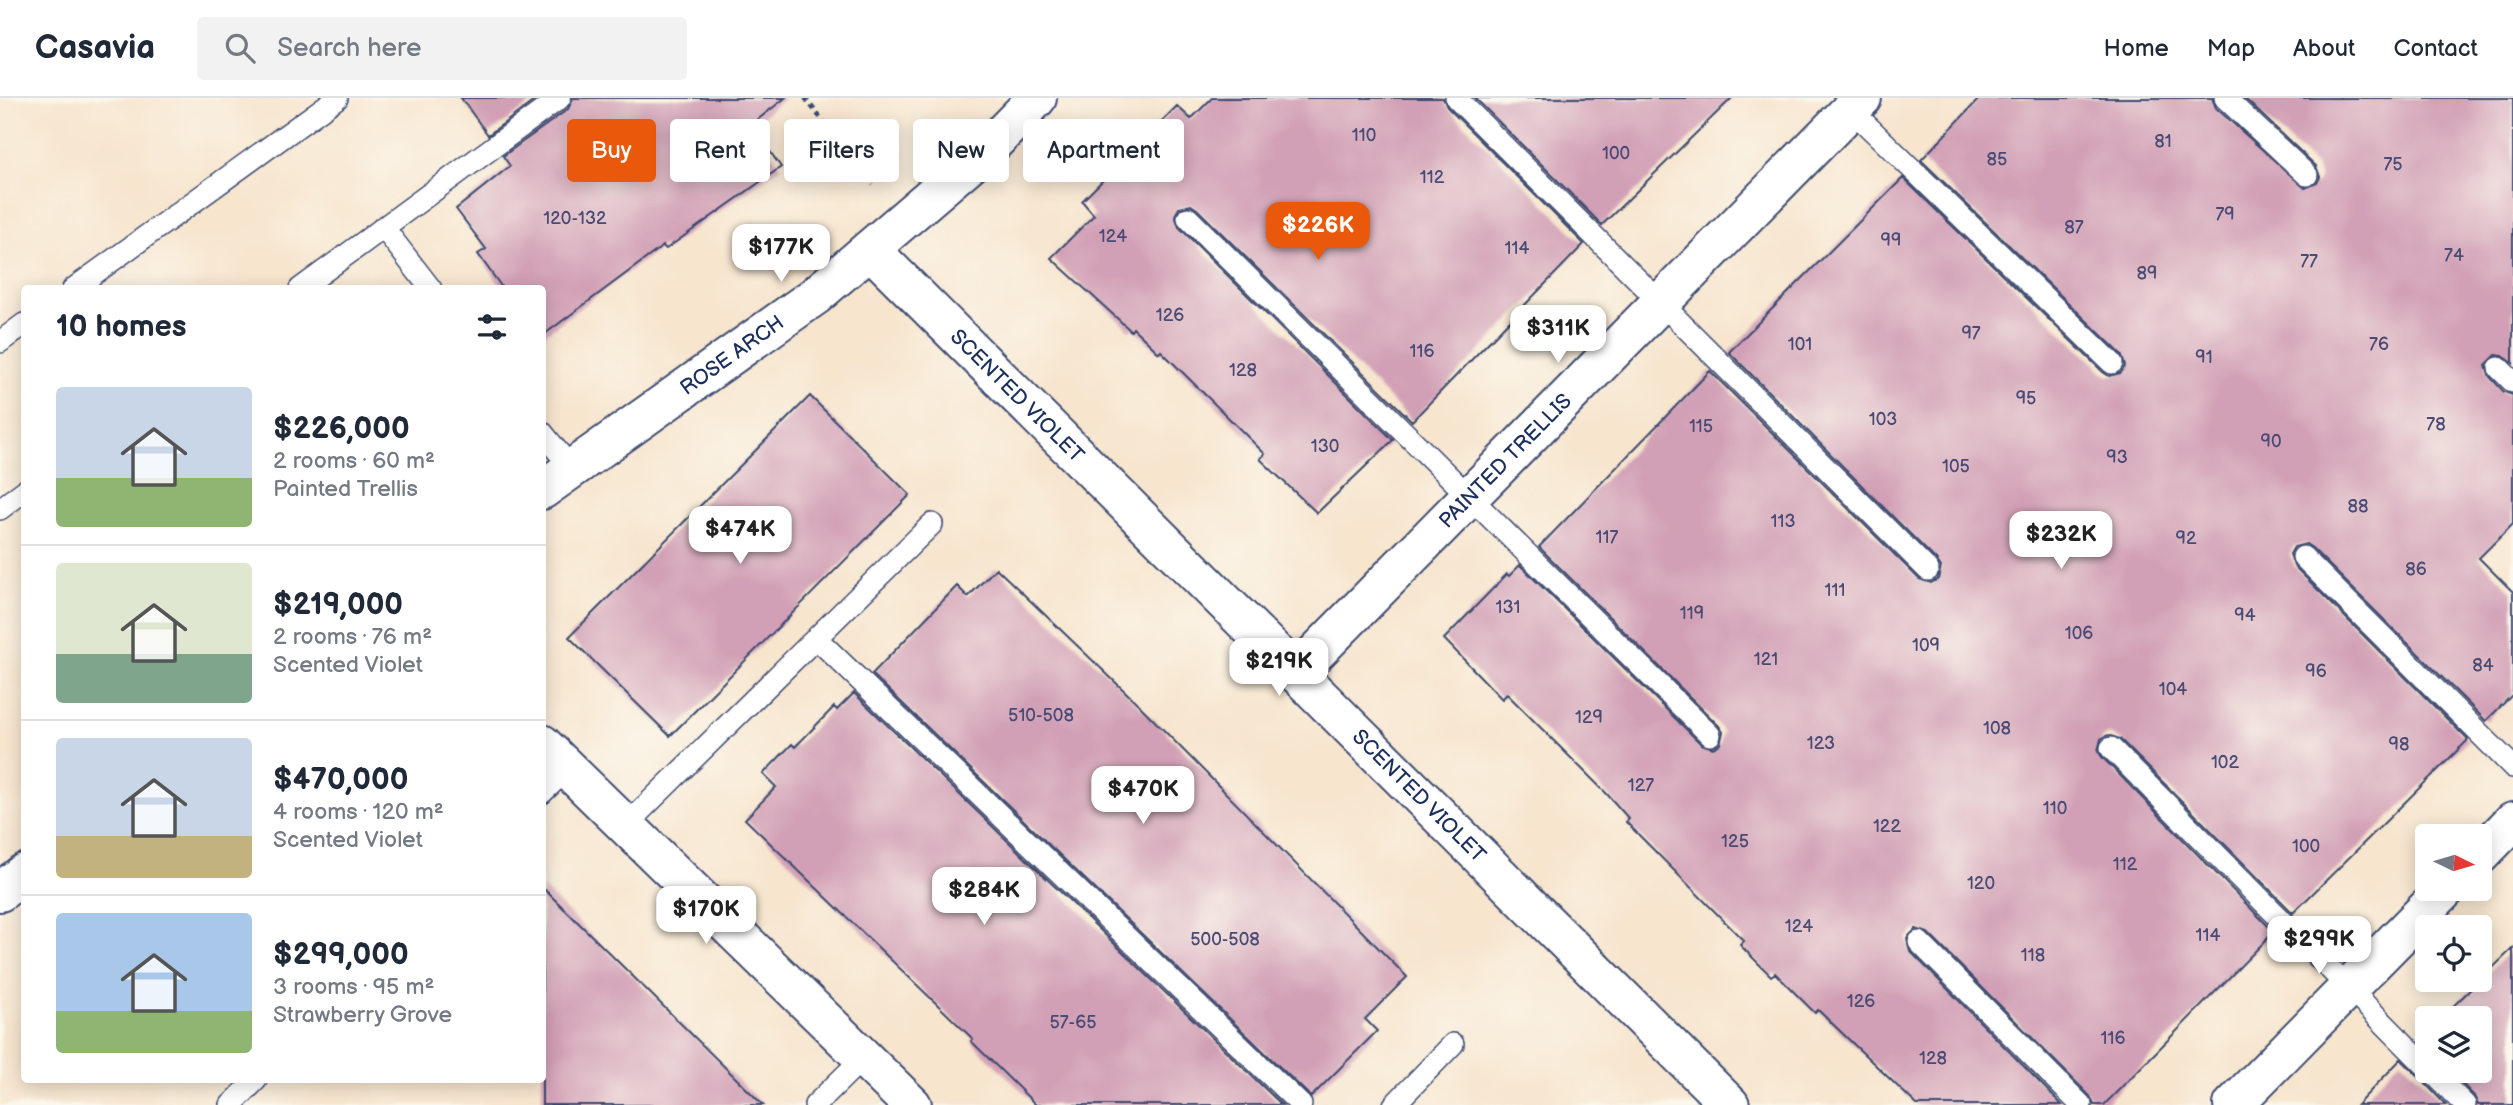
<!DOCTYPE html>
<html lang="en">
<head>
<meta charset="utf-8">
<style>
  :root { --surface:#fff; --page:#f2f2f3; --text:#1f2937; --muted:#747a83; --line:#e0e1e3; --accent:#ea580c }
  body { margin:0; font-family:"Balsamiq Sans",sans-serif; background:var(--page); color:var(--text); height:100vh; display:flex; flex-direction:column; font-size:26px; white-space:nowrap }
  * { box-sizing:border-box; margin:0 }
  p { font-size:23px; color:var(--muted) }
  .icon { flex:none; width:38px; height:38px; fill:none; stroke:currentColor; stroke-width:2; stroke-linecap:round; stroke-linejoin:round }
  .map { position:relative; flex:1; overflow:hidden }
  .drawer { position:absolute; left:21px; top:187px; width:525px; height:798px; display:flex; flex-direction:column; background:var(--surface); border-radius:7px; box-shadow:0 4px 18px #0003 }
  .drawer>* { flex:none }
  .banner { position:absolute; left:567px; top:21px; width:665px; height:63px; display:flex; gap:14px }
  .needle { width:46px; rotate:95deg }
  .controls { position:absolute; left:2415px; top:726px; display:grid; gap:14px }
  .controls a { display:grid; place-items:center; width:77px; height:77px; border-radius:7px; background:var(--surface); box-shadow:0 4px 18px #0003; font-size:35px }
  .price { position:absolute; translate:-50% -60px; padding:0 16px; border-radius:14px; background:#fff; color:#222; font-size:23px; line-height:46px; filter:drop-shadow(0 2px 4px #0008) }
  .price::after { content:''; position:absolute; left:50%; top:42px; width:21px; height:16px; margin-left:-10px; background:inherit; clip-path:polygon(0 0,100% 0,50% 100%) }
  .price.on { background:var(--accent); color:#fff }
  ul { padding:0; list-style:none }
  li { display:flex; align-items:center; gap:21px; height:175px; padding:0 35px }
  li+li { border-top:2px solid var(--line) }
  li span { display:grid; place-items:center; flex:none; width:196px; height:140px; border-radius:7px; color:#555 }
  li>.icon { margin-inline-start:auto }
  span .icon { width:84px; height:84px; fill:#fffc; stroke-width:1 }
  li b { font-size:30px }
  h2 { display:flex; justify-content:space-between; align-items:center; height:84px; padding:0 35px; font-size:30px }
  .tag { padding:0 24px; border-radius:7px; background:var(--surface); box-shadow:0 4px 18px #0003; font-size:24px; line-height:63px }
  .tag.on { background:var(--accent); color:#fff }
  header { display:flex; align-items:center; gap:42px; box-sizing:border-box; height:98px; padding:0 35px; background:var(--surface); border-bottom:2px solid var(--line) }
  header strong { font-size:33px }
  nav { display:flex; gap:38px; margin-inline-start:auto; font-size:24px }
  .search { width:490px; height:63px; background:var(--page); display:flex; align-items:center; gap:18px; box-sizing:border-box; padding:0 24px; border-radius:7px; color:var(--muted); font-size:26px }
  .map>svg:first-child { display:block }
</style>
</head>
<body>
<header>
<strong>Casavia</strong>
<div class="search"><svg class="icon" aria-label="search" viewBox="0 0 24 24"><circle cx="10" cy="10" r="6"/><path d="M15 15l6 6"/></svg>Search here</div>
<nav><a>Home</a><a>Map</a><a>About</a><a>Contact</a></nav>
</header>
<div class="map">
<svg width="2513" height="1007" viewBox="0 0 2513 1007">
  <rect width="100%" height="100%" fill="#fbf7ec"/>
  <filter id="ink" filterUnits="userSpaceOnUse"><feTurbulence type="fractalNoise" baseFrequency=".0143" numOctaves="2"/><feDisplacementMap in="SourceGraphic" scale="14" xChannelSelector="R" yChannelSelector="G"/><feConvolveMatrix kernelMatrix="1 2 1 2 8 2 1 2 1" color-interpolation-filters="sRGB"/></filter>
  <filter id="wash" filterUnits="userSpaceOnUse"><feTurbulence type="fractalNoise" baseFrequency=".00686" numOctaves="4" result="noise"/><feDisplacementMap in="SourceGraphic" scale="28" xChannelSelector="R" yChannelSelector="G"/><feGaussianBlur stdDeviation="1.57" result="paint"/><feColorMatrix in="noise" values="0 0 0 0 0 0 0 0 0 0 0 0 0 0 0 0 0 1.4 0 .05"/><feComposite in="paint" operator="in"/></filter>
  <g filter="url(#wash)">
    <rect width="100%" height="100%" fill="#f7e5ce"/>
    <g id="blocks">
      <path fill="#d2a0b6" d="M461,0H538L488,37Z
        M573,0H785L751,27L781,69L666,151L663,148L542,238V191H503L478,156L486,151L456,111L510,68L503,58L568,11Z
        M1212,0H1443L1447,9L1584,146L1412,323L1197,111L1191,107L1179,110L1175,117L1179,129L1393,342L1317,415L1260,361L1265,356L1161,253L1159,255L1133,230L1131,233L1051,160L1094,117L1082,103L1177,8L1191,21Z
        M1475,0H1732L1602,127Z
        M1980,0H2212L2216,10L2305,90L2317,85L2320,79L2316,68L2244,0H2513V265L2503,258L2496,257L2486,267L2490,279L2504,294L2513,297V426L2479,460L2513,494V596L2486,623L2312,450L2306,446L2294,449L2290,456L2294,468L2468,642L2293,815L2120,641L2108,637L2101,641L2098,653L2102,659L2274,834L2104,1007H2094L2090,998L1928,835L1916,831L1907,840L1910,853L2062,1007H1917L1818,912L1815,915L1775,875L1771,878L1740,847L1744,843L1626,724L1629,721L1606,695L1507,596L1502,601L1444,541L1507,476L1509,478L1520,467L1701,646L1713,650L1720,646L1723,634L1719,628L1539,449L1710,273L1919,481L1931,485L1938,481L1941,469L1937,463L1729,254L1903,80L2103,274L2109,278L2121,275L2125,268L2121,256L1921,62Z
        M810,298L910,397L670,638L569,539Z
        M996,470L1134,602L1407,879L1365,921L1377,933L1311,999L872,576L957,488L968,499Z
        M854,595L1282,1007H1036L971,943L973,941L745,721L776,689L763,676L792,646L795,649L834,609L837,612Z
        M542,789L659,904L763,1007H542Z
        M2513,850V1007H2478L2474,998L2450,973H2480V920H2441Z
        M2401,961L2420,980L2446,1007H2357Z"/>
    </g>
  </g>
  <g filter="url(#ink)">
    <use href="#blocks" fill-opacity="0" stroke="#3c4a6f" stroke-width="2"/>
    <g fill="none" stroke-linecap="round" stroke-linejoin="round">
      <g stroke="#3c4a6f" stroke-width="24">
        <path id="lane" d="M1456,0L1928,472
          M2225,0L2307,77
          M1845,6L2112,265
          M1188,120L1710,637
          M383,129L431,191
          M73,191L337,0
          M300,191L560,0
          M0,244L24,226
          M2499,270L2513,284
          M542,334L572,371
          M0,411L24,393
          M2303,459L2513,669
          M817,541L1301,1007
          M2111,650L2427,969
          M542,695L567,671
          M625,728L932,426
          M1919,844L2081,1007
          M2431,973L2465,1007
          M231,1007L256,982
          M815,1007L863,960
          M1394,1007L1453,946"/>
      </g>
      <g stroke="#3c4a6f" stroke-width="42">
        <g id="street">
          <path id="s1" d="M870,151L1730,1007"/>
          <path id="s2" d="M542,392L815,198L990,48L1037,0"/>
          <path id="s3" d="M1296,575L1862,0"/>
          <path d="M542,646L912,1007"/>
          <path d="M2480,757L2513,723"/>
          <path d="M0,794L24,775"/>
          <path d="M2233,1007L2446,791"/>
        </g>
      </g>
      <path stroke="#3c4a6f" stroke-width="4.5" stroke-dasharray="5 5" stroke-linecap="butt" d="M805,0L873,87"/>
      <use href="#lane" stroke="#fff" stroke-width="21"/>
      <use href="#street" stroke="#fff" stroke-width="38"/>
    </g>
  </g>
  <g text-anchor="middle" stroke-width="5" stroke-linejoin="round" paint-order="stroke">
    <g font-size="18" fill="#494b74">
      <text x="1364" y="43">110</text>
      <text x="2163" y="49">81</text>
      <text x="1616" y="61">100</text>
      <text x="1997" y="67">85</text>
      <text x="2393" y="72">75</text>
      <text x="1432" y="85">112</text>
      <text x="2225" y="122">79</text>
      <text x="575" y="126">120-132</text>
      <text x="2074" y="135">87</text>
      <text x="1113" y="144">124</text>
      <text x="1891" y="148">99</text>
      <text x="1517" y="156">114</text>
      <text x="2454" y="163">74</text>
      <text x="2309" y="169">77</text>
      <text x="2147" y="181">89</text>
      <text x="1170" y="223">126</text>
      <text x="1971" y="241">97</text>
      <text x="1800" y="252">101</text>
      <text x="2379" y="252">76</text>
      <text x="1422" y="259">116</text>
      <text x="2204" y="265">91</text>
      <text x="1243" y="278">128</text>
      <text x="2026" y="306">95</text>
      <text x="1883" y="327">103</text>
      <text x="2436" y="332">78</text>
      <text x="1701" y="334">115</text>
      <text x="2271" y="349">90</text>
      <text x="1325" y="354">130</text>
      <text x="2117" y="365">93</text>
      <text x="1956" y="374">105</text>
      <text x="2358" y="414">88</text>
      <text x="1783" y="429">113</text>
      <text x="1607" y="445">117</text>
      <text x="2186" y="446">92</text>
      <text x="2416" y="477">86</text>
      <text x="1835" y="498">111</text>
      <text x="1508" y="515">131</text>
      <text x="1692" y="521">119</text>
      <text x="2245" y="523">94</text>
      <text x="2079" y="541">106</text>
      <text x="1926" y="553">109</text>
      <text x="1766" y="567">121</text>
      <text x="2483" y="573">84</text>
      <text x="2316" y="579">96</text>
      <text x="2173" y="597">104</text>
      <text x="1041" y="623">510-508</text>
      <text x="1589" y="625">129</text>
      <text x="1997" y="636">108</text>
      <text x="1821" y="651">123</text>
      <text x="2399" y="652">98</text>
      <text x="2225" y="670">102</text>
      <text x="1641" y="693">127</text>
      <text x="2055" y="716">110</text>
      <text x="1887" y="734">122</text>
      <text x="1735" y="749">125</text>
      <text x="2306" y="754">100</text>
      <text x="2125" y="772">112</text>
      <text x="1981" y="791">120</text>
      <text x="1799" y="834">124</text>
      <text x="2208" y="843">114</text>
      <text x="1225" y="847">500-508</text>
      <text x="2033" y="863">118</text>
      <text x="1861" y="909">126</text>
      <text x="1073" y="930">57-65</text>
      <text x="2113" y="946">116</text>
      <text x="1933" y="966">128</text>
    </g>
    <g font-size="21" fill="#1b2f5e" stroke="#fbf7ec">
      <text dy="7" stroke="none"><textPath href="#s2" startOffset="233">ROSE ARCH</textPath></text>
      <text dy="7" stroke="none"><textPath href="#s1" startOffset="208">SCENTED VIOLET</textPath></text>
      <text dy="7" stroke="none"><textPath href="#s3" startOffset="298">PAINTED TRELLIS</textPath></text>
      <text dy="7" stroke="none"><textPath href="#s1" startOffset="775">SCENTED VIOLET</textPath></text>
    </g>
  </g>
</svg>
<div class="controls">
<a><svg class="needle" viewBox="-14 -14 28 28"><path d="M0-13l5 13h-10z" fill="#e53935"/><path d="M0 13l5-13h-10z" fill="#747a83"/></svg></a>
<a><svg class="icon" aria-label="locate" viewBox="0 0 24 24"><circle cx="12" cy="12" r="6"/><path d="M12 2v4M12 18v4M2 12h4M18 12h4"/></svg></a>
<a><svg class="icon" aria-label="layers" viewBox="0 0 24 24"><path d="M12 4l9 5-9 5-9-5zM3 14l9 5 9-5"/></svg></a>
</div>
<b class="price on" style="left:1318px;top:164px">$226K</b>
<b class="price" style="left:781px;top:186px">$177K</b>
<b class="price" style="left:1558px;top:267px">$311K</b>
<b class="price" style="left:740px;top:468px">$474K</b>
<b class="price" style="left:2061px;top:473px">$232K</b>
<b class="price" style="left:1279px;top:600px">$219K</b>
<b class="price" style="left:1143px;top:728px">$470K</b>
<b class="price" style="left:984px;top:829px">$284K</b>
<b class="price" style="left:706px;top:848px">$170K</b>
<b class="price" style="left:2319px;top:878px">$299K</b>
<div class="banner">
<a class="tag on">Buy</a>
<a class="tag">Rent</a>
<a class="tag">Filters</a>
<a class="tag">New</a>
<a class="tag">Apartment</a>
</div>
<section class="drawer">
<h2>10 homes<svg class="icon" aria-label="filters" viewBox="0 0 24 24"><path d="M4 7h16M4 17h16"/><circle cx="9" cy="7" r="2"/><circle cx="15" cy="17" r="2"/></svg></h2>
<ul>
<li><span style="background:linear-gradient(#c9d6e8 65%,#8fb573 0)"><svg class="icon" aria-label="home" viewBox="0 0 24 24"><path d="M3 11l9-7 9 7M6 9v11h12V9"/></svg></span><div><b>$226,000</b><p>2 rooms · 60 m²</p><p>Painted Trellis</p></div></li>
<li><span style="background:linear-gradient(#dfe7d0 65%,#7fa58c 0)"><svg class="icon" aria-label="home" viewBox="0 0 24 24"><path d="M3 11l9-7 9 7M6 9v11h12V9"/></svg></span><div><b>$219,000</b><p>2 rooms · 76 m²</p><p>Scented Violet</p></div></li>
<li><span style="background:linear-gradient(#c9d6e8 70%,#c2b280 0)"><svg class="icon" aria-label="home" viewBox="0 0 24 24"><path d="M3 11l9-7 9 7M6 9v11h12V9"/></svg></span><div><b>$470,000</b><p>4 rooms · 120 m²</p><p>Scented Violet</p></div></li>
<li><span style="background:linear-gradient(#a9c7e8 70%,#8fb573 0)"><svg class="icon" aria-label="home" viewBox="0 0 24 24"><path d="M3 11l9-7 9 7M6 9v11h12V9"/></svg></span><div><b>$299,000</b><p>3 rooms · 95 m²</p><p>Strawberry Grove</p></div></li>
</ul>
</section>
</div>
</body>
</html>
